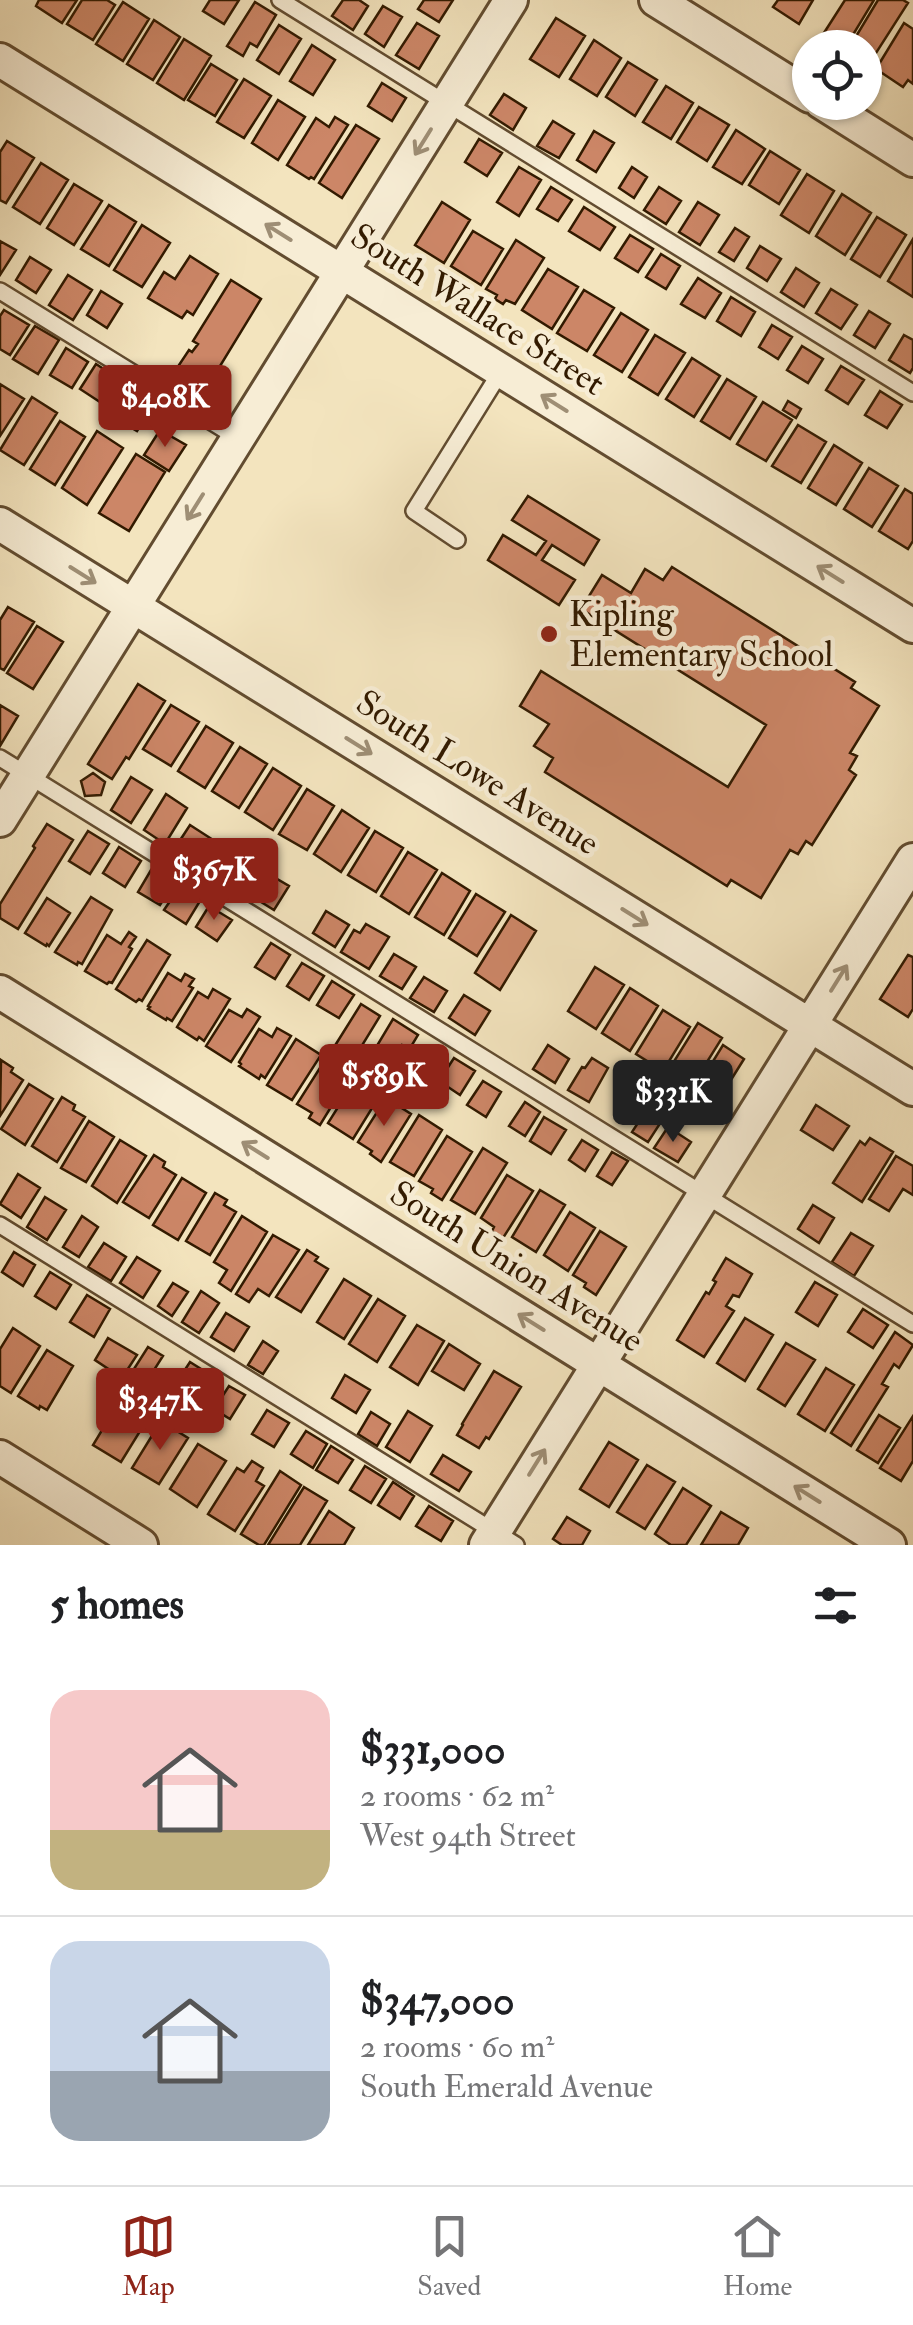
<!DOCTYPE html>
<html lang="en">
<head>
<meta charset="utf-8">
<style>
  :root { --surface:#fff; --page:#f2f2f2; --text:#202124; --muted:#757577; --line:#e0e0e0; --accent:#8f2418 }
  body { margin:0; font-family:"IM FELL Double Pica",serif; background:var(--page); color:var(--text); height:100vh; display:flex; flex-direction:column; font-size:38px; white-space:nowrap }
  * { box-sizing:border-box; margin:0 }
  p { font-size:32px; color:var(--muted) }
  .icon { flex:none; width:55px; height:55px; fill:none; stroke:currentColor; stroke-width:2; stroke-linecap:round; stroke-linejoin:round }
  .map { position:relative; height:1545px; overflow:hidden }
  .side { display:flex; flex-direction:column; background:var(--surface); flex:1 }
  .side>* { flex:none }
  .fabs { position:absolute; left:792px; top:30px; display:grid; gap:20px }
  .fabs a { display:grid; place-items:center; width:90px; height:90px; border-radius:50%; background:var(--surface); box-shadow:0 2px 8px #0004; font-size:50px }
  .price { position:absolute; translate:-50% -85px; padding:0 22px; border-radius:10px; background:var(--accent); color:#fff; font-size:32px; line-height:65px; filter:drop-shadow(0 2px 5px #0008) }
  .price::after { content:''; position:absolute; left:50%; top:60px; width:30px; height:22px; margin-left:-15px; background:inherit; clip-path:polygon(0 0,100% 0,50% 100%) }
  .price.active { background:#222; color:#fff }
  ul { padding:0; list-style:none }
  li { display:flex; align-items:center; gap:30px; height:250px; padding:0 50px }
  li+li { border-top:2px solid var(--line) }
  li span { display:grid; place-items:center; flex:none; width:280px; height:200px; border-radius:30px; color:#555 }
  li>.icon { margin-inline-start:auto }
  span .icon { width:120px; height:120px; fill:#fffc; stroke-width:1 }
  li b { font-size:42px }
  h2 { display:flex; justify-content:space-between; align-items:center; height:120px; padding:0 50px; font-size:42px }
  .dock { display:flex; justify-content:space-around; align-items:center; height:140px; border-top:2px solid var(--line); background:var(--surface); font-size:28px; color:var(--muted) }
  .dock a { display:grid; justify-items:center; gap:5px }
  .dock .active { color:var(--accent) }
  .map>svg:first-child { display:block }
</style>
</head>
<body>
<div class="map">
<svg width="913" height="1545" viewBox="0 0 913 1545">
  <rect width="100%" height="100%" fill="#f3e4be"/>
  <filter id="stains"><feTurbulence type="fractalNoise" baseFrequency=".002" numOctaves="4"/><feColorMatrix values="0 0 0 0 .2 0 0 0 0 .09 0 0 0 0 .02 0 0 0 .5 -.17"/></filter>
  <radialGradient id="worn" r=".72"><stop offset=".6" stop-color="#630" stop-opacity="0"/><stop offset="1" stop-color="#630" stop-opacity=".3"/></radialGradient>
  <path fill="#cc8667" stroke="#321a00" stroke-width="2.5" d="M39,0H77L62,23L36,6Z
    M82,0H107L115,5L93,40L67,24Z
    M210,0H239L224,24L203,11Z
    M343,0H359L368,6L353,30L332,16Z
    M424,0H453L439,22L418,9Z
    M778,0H813L799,24L773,7Z
    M845,0H874L845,48H840L822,36Z
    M878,0H903L908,3L869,64L865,62V48H849Z
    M123,2L149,19L123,61L96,44Z
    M255,2L276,15L257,47L250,43L243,56L227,46Z
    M383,6L402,17L384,47L365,34Z
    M556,18L585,36L559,77L530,59Z
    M154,20L180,37L153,80L127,64Z
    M417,23L439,36L419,69L396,55Z
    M904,23L913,29V84L908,80L903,87L876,69Z
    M279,25L301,39L279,74L257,60Z
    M184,39L211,56L184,100L157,83Z
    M594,40L621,58L597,96L570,79Z
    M312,45L335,60L313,95L290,81Z
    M628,62L657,80L635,116L606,97Z
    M211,64L237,80L215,116L188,100Z
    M244,79L271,96L244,138L217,122Z
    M382,83L406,98L392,121L368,106Z
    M666,86L693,103L671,139L643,122Z
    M504,94L526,108L513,130L490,115Z
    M278,100L305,117L278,160L252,143Z
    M699,107L729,125L707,161L677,142Z
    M335,117L348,125L314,179L311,177L309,179L287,165L316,118L329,127Z
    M553,121L574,134L559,158L537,146Z
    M356,125L379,139L342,198L319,183Z
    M736,130L765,149L742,184L713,167Z
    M594,131L614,143L596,172L577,160Z
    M479,139L502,153L487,176L465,162Z
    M7,141L34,158L6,203L0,200V152Z
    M770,151L800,170L779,204L749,185Z
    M41,163L68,180L40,224L13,207Z
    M519,167L541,180L519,216L497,202Z
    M632,167L647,177L634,198L619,188Z
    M807,174L834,191L809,233L781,215Z
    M74,184L102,201L74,245L47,228Z
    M551,187L572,200L558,221L537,209Z
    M659,187L681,201L666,224L644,210Z
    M842,194L871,213L845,255L816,236Z
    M442,202L470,220L444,263L415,245Z
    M698,202L719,215L700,245L679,232Z
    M109,205L136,222L109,266L81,249Z
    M584,207L615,227L600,250L569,231Z
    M877,217L906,235L880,277L851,259Z
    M142,225L170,243L142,287L114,270Z
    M735,228L749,237L734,261L719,252Z
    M473,231L503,249L481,285L451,266Z
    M630,235L653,249L638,272L615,258Z
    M913,239V297L888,281Z
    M516,240L544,258L515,304L506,300L503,304L495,299L497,295L486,289Z
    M0,241L16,250L0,275Z
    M760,246L781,259L767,281L747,268Z
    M661,254L680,266L666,289L646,277Z
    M190,256L218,274L193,315L187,311L182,318L148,298L164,272L175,279Z
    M30,257L51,270L36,293L16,280Z
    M796,268L819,283L804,307L781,292Z
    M548,269L578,287L552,329L522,310Z
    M68,275L92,290L73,320L49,305Z
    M698,278L721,293L705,318L681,304Z
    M231,280L261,299L206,389L175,371L189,350L192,352L198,344L193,341Z
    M831,289L857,305L841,329L816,313Z
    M584,290L614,308L587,351L557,333Z
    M101,291L122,304L107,328L87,315Z
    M731,297L755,312L741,336L717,321Z
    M4,310L29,325L10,355L0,349V316Z
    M869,311L890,324L875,348L854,335Z
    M621,313L648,330L622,372L594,355Z
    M772,325L792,337L778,359L759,347Z
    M35,326L59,340L38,374L13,359Z
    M655,335L685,353L658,395L629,377Z
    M904,335L913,340V368L910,373L889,360Z
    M802,346L823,359L808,383L787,370Z
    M66,348L88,362L72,388L50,375Z
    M692,358L720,376L694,417L666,399Z
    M96,364L119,379L103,404L80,389Z
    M841,366L864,380L848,404L826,390Z
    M727,379L756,397L730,439L701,421Z
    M0,384L24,399L0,436Z
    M132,390L154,404L137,431L115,418Z
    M880,391L902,405L887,428L865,415Z
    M32,397L57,413L24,465L0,450Z
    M788,401L801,409L796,418L783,410Z
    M763,402L792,420L766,461L737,444Z
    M60,421L85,437L55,485L30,469Z
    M798,425L826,442L801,483L772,466Z
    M160,430L186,445L169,471L144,455Z
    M97,431L123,448L87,505L62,488Z
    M834,445L862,463L836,505L808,488Z
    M136,454L165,472L129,531L99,513Z
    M869,468L898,486L872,527L844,509Z
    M905,489L913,494V541L908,549L879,531Z
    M528,496L599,540L584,565L552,545L542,560L575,580L559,605L488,560L503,535L536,555L546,541L512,520Z
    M672,567L855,682L851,688L879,706L850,753L857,756L849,770L856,775L812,845L806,841L798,854L790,850L761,898L731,880L727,886L545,772L553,758L534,746L549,724L520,706L541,671L728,787L766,725L581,609L602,575L631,593L645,569L663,580Z
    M8,607L34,622L4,670L0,668V620Z
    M37,626L63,642L33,689L7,673Z
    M138,684L165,701L129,759L126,757L112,779L88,764Z
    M0,705L18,716L0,746Z
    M171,705L199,722L171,766L143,749Z
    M206,726L233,743L205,788L178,771Z
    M240,747L267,764L239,808L212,791Z
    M273,768L301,786L273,830L245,812Z
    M93,773L105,782L101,795L85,796L81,781Z
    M131,777L152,790L131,823L111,810Z
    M307,789L334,806L307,850L279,834Z
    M166,794L187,808L165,844L144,830Z
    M342,810L369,828L341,872L314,854Z
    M47,824L73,840L18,929L0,918V904L35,848L33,846Z
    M190,825L221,845L206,868L175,848Z
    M88,831L109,844L90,874L69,861Z
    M375,831L403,848L376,892L348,875Z
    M119,847L141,861L125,887L103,873Z
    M224,847L248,861L233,885L209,871Z
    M408,852L437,870L409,914L381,896Z
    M255,866L289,886L274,910L240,889Z
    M151,870L173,884L160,905L138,892Z
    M442,873L470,891L444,935L415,917Z
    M179,888L200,901L186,924L164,910Z
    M476,894L505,912L477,956L449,938Z
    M91,897L112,910L82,964L78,962L77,965L55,952Z
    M47,898L70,913L49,946L47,944L46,946L25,933Z
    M209,906L232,920L217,941L196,927Z
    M326,911L349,925L335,947L313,933Z
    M511,915L536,931L500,990L475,973Z
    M366,924L389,937L369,969L341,952L354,930L360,933Z
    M129,932L136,937L129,947L132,949L112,983L109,982L107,984L85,971L107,935L121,944Z
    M147,940L170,955L142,1001L139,999L136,1002L116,989Z
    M271,943L290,955L275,979L255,967Z
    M394,954L416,967L402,989L380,976Z
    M908,955L913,957V1009L908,1017L880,999Z
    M302,963L324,976L309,1000L287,986Z
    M595,967L624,985L596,1029L568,1011Z
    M168,973L181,981L185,974L194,979L189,986L193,988L172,1021L167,1018L166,1020L148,1009L150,1007L148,1006Z
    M424,977L447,991L434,1012L410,998Z
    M332,981L354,995L339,1018L317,1005Z
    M630,988L658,1006L630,1051L602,1033Z
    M213,989L230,999L204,1041L199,1037L197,1040L177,1027L198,992L208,998Z
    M464,995L490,1011L475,1035L449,1018Z
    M361,1004L380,1016L355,1057L336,1044Z
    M247,1009L260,1017L231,1062L206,1046L229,1010L242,1017Z
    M663,1010L690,1027L663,1071L636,1054Z
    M393,1019L418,1035L409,1050L402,1045L396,1055L378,1044Z
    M698,1023L722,1038L687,1094L663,1079Z
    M277,1028L291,1036L265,1078L261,1075L259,1079L239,1066L241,1064L239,1062L259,1029L272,1037Z
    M296,1039L321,1055L292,1100L267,1085Z
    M548,1045L569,1059L555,1083L533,1069Z
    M723,1045L744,1059L709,1115L688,1102Z
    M454,1058L475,1071L460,1095L439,1081Z
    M592,1058L608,1068L589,1102L568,1090L582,1067L585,1068Z
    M1,1060L13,1068L11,1072L23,1080L0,1116Z
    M325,1060L350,1076L320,1125L309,1118L312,1113L297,1104Z
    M415,1060L437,1074L422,1098L401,1085Z
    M357,1077L382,1092L353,1139L328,1123Z
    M483,1081L501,1092L486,1117L467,1105Z
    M29,1084L53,1099L25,1145L1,1129Z
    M62,1097L75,1105L73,1110L85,1117L57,1162L32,1146Z
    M386,1098L411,1114L381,1162L370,1154L372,1151L358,1142Z
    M525,1102L540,1112L525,1136L509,1126Z
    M816,1105L849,1126L833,1150L801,1130Z
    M645,1112L661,1122L648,1142L632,1132Z
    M419,1115L442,1130L414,1176L390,1162Z
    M544,1117L566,1130L551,1154L530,1141Z
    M89,1121L114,1137L86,1182L61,1168Z
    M668,1127L691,1142L678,1162L654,1148Z
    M447,1136L472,1152L442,1200L431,1193L433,1189L419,1181Z
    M870,1138L893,1152L862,1202L833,1183L860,1141L865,1145Z
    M120,1140L146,1156L117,1203L92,1186Z
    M582,1140L598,1150L585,1171L569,1160Z
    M483,1148L507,1163L475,1214L451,1200Z
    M612,1152L628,1161L612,1185L597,1176Z
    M154,1155L165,1162L163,1167L176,1175L149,1218L123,1202Z
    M896,1156L913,1166V1195L903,1189L889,1211L869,1199Z
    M18,1174L40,1188L21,1218L0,1204Z
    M507,1175L533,1191L503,1238L492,1231L494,1227L481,1218Z
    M182,1178L206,1193L178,1240L153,1225Z
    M540,1190L565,1205L536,1252L512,1237Z
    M215,1193L227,1200L224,1205L236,1212L210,1255L186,1241Z
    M45,1197L66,1210L47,1240L27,1227Z
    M813,1205L834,1218L819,1243L798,1229Z
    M570,1212L595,1228L568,1271L544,1255Z
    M82,1216L98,1227L79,1257L63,1247Z
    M242,1216L267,1232L231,1291L219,1283L227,1270L214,1262Z
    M600,1231L626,1247L596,1295L584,1287L586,1283L573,1275Z
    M851,1233L873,1246L854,1276L832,1262Z
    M273,1235L299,1250L269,1296L258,1289L249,1302L236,1294Z
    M104,1243L126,1257L111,1281L88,1267Z
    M307,1250L318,1257L315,1261L328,1269L301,1312L276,1297Z
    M14,1252L35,1265L23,1286L2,1272Z
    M137,1257L160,1271L143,1298L120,1283Z
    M726,1258L752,1274L739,1297L733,1295L726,1306L734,1311L704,1357L677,1340L706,1292L709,1294L716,1282L713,1280Z
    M50,1272L71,1285L56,1309L35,1296Z
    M344,1279L371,1296L344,1339L317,1322Z
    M815,1282L837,1295L818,1326L796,1312Z
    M173,1283L188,1292L172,1316L158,1306Z
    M201,1291L219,1303L199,1333L182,1322Z
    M87,1295L110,1309L94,1337L70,1322Z
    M378,1299L405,1316L377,1362L349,1344Z
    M863,1309L888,1325L873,1348L848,1332Z
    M226,1313L249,1327L234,1351L211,1337Z
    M745,1318L773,1335L745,1381L717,1363Z
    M417,1325L444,1341L418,1385L390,1367Z
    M13,1328L40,1346L11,1393L0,1386V1349Z
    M895,1332L913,1345L899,1368L894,1364L882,1384L888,1387L851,1446L831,1433Z
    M108,1338L137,1355L122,1378L95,1360Z
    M263,1341L278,1351L263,1374L248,1365Z
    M786,1343L815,1360L785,1406L758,1389Z
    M449,1344L480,1364L464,1390L432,1371Z
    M148,1347L163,1356L147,1381L132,1372Z
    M47,1350L73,1366L47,1410L40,1406L39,1409L18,1396Z
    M190,1362L212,1376L197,1400L175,1385Z
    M826,1368L854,1385L825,1431L798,1414Z
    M494,1371L521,1387L489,1439L486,1437L479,1448L457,1435L463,1425L462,1424Z
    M345,1375L370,1390L356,1413L332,1398Z
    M229,1386L245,1395L230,1419L214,1409Z
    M122,1397L150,1415L121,1462L93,1445Z
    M267,1410L289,1423L274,1447L252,1434Z
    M408,1411L432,1426L410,1462L386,1447Z
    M371,1412L390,1424L377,1446L358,1434Z
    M879,1415L900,1428L878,1463L857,1450Z
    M913,1416V1461L901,1481L880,1468Z
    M161,1421L188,1438L159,1484L132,1468Z
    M306,1431L327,1444L313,1468L291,1454Z
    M609,1442L638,1460L609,1507L580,1489Z
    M198,1444L226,1461L197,1507L170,1489Z
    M331,1446L353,1460L338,1483L316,1470Z
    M443,1455L471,1472L459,1491L431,1474Z
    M252,1461L263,1468L256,1481L264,1486L235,1531L208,1514L237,1468L244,1472Z
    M647,1465L675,1482L645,1529L617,1512Z
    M365,1466L386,1479L371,1503L350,1490Z
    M280,1471L301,1485L264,1545H259L241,1534Z
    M393,1482L414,1496L400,1519L378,1505Z
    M304,1487L327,1501L300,1545H268Z
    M683,1488L711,1506L686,1545H671L655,1534Z
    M429,1506L453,1521L441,1541L416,1526Z
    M329,1511L354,1528L344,1545H308Z
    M721,1512L748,1528L738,1545H701Z
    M567,1517L590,1531L582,1545H562L553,1539Z"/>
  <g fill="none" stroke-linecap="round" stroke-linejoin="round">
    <g stroke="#624c30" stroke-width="20">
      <path id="service" d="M280,0L913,393
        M0,291L238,438
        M457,540L414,511L501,371
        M0,758L913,1324
        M0,1225L516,1545"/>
    </g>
    <g stroke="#624c30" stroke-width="38">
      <path id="minor" d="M656,0L810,96
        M0,60L913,626
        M821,102L913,160
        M0,524L913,1089
        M0,820L511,0
        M0,992L889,1545
        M0,1457L141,1545
        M486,1545L913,860"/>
    </g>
    <use href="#service" stroke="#f7edd5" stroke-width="15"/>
    <use href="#minor" stroke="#f7edd5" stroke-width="32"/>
  </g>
  <defs><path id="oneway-shaft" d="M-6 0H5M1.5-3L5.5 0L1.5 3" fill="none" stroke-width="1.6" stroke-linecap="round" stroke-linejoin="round" transform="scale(2.5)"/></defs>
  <g stroke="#9e8e75">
    <use href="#oneway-shaft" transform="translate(423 142) rotate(122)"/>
    <use href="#oneway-shaft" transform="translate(278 232) rotate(-148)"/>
    <use href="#oneway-shaft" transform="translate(554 403) rotate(-148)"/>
    <use href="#oneway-shaft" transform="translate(195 507) rotate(122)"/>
    <use href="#oneway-shaft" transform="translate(830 574) rotate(-148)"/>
    <use href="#oneway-shaft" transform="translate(83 575) rotate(32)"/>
    <use href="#oneway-shaft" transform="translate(359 746) rotate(32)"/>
    <use href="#oneway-shaft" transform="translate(635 917) rotate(32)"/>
    <use href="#oneway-shaft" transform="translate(839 978) rotate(-58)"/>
    <use href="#oneway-shaft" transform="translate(255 1150) rotate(-148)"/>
    <use href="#oneway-shaft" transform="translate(531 1322) rotate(-148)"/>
    <use href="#oneway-shaft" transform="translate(537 1462) rotate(-58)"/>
    <use href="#oneway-shaft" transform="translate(807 1494) rotate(-148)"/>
  </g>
  <circle fill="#8f2418" stroke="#f7edd5" stroke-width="4" cx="549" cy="634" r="10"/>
  <g text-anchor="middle" stroke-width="9" stroke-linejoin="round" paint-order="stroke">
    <g font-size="35" fill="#321a00" stroke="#f7edd5">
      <text transform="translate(478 309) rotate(32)" y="12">South Wallace Street</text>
      <text transform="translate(478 772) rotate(32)" y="12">South Lowe Avenue</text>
      <text transform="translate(517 1266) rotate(32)" y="12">South Union Avenue</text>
    </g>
    <g font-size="35" fill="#321a00" stroke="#f7edd5" text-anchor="start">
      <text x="569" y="626">Kipling<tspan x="569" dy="40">Elementary School</tspan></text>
    </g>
  </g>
  <rect width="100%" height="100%" filter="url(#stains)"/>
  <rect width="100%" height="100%" fill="url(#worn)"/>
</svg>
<div class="fabs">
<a><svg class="icon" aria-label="locate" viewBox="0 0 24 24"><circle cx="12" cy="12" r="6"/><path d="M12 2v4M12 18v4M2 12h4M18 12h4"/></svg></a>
</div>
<b class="price" style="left:165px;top:450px">$408K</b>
<b class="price" style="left:214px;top:923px">$367K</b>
<b class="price" style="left:384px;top:1129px">$589K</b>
<b class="price active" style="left:673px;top:1145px">$331K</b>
<b class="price" style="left:160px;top:1453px">$347K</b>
</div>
<section class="side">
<h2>5 homes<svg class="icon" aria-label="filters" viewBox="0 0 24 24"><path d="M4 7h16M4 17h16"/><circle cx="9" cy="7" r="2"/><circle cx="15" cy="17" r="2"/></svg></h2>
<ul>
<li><span style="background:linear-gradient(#f6c9c9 70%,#c2b280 0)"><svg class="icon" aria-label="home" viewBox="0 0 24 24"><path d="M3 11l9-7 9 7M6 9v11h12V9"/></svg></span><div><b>$331,000</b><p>2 rooms · 62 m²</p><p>West 94th Street</p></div></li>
<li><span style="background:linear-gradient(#c9d6e8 65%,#9aa5b1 0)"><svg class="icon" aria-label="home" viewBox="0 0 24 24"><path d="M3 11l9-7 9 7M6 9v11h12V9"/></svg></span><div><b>$347,000</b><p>2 rooms · 60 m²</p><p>South Emerald Avenue</p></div></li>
</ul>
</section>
<nav class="dock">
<a class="active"><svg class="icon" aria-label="map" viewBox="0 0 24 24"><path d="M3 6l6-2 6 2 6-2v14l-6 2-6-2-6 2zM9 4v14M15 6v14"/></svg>Map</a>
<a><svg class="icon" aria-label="saved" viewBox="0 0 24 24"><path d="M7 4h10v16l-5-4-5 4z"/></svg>Saved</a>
<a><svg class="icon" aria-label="home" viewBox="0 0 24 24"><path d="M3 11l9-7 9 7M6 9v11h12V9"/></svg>Home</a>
</nav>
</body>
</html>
